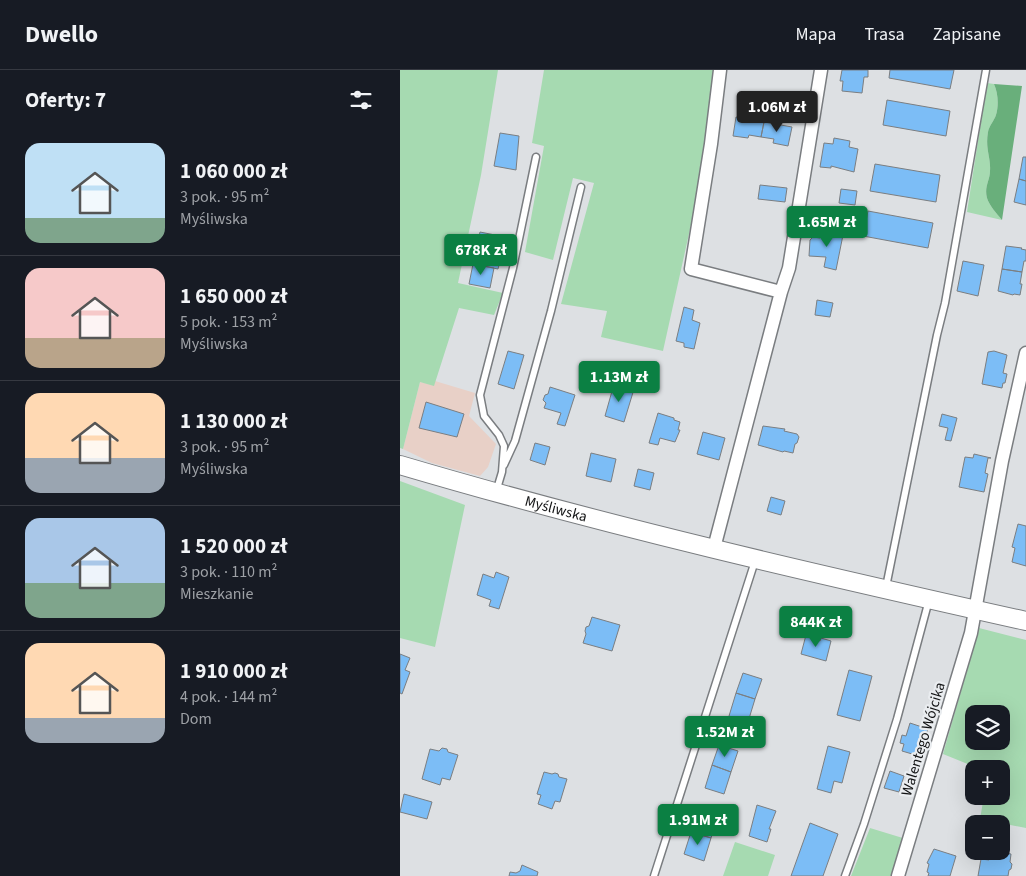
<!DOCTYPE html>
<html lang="pl">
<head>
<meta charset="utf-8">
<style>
  :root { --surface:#171b24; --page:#242831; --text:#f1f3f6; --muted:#9ea1a6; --line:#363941; --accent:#0b8043 }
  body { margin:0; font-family:"Source Sans 3",sans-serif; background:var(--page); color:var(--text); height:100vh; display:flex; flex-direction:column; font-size:19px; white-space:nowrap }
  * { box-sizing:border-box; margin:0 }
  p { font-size:16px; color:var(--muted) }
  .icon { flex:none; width:28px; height:28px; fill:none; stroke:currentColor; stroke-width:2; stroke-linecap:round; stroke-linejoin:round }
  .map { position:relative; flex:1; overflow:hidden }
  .panel { display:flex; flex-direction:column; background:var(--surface); width:400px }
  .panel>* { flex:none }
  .buttons { position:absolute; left:565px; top:635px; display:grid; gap:10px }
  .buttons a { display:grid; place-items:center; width:45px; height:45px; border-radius:10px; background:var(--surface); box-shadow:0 5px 20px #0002; font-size:25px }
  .price { position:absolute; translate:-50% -42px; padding:0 11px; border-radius:5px; background:var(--accent); color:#fff; font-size:16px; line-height:32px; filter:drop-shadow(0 1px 2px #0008) }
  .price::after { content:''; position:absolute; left:50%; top:30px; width:15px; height:11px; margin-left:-8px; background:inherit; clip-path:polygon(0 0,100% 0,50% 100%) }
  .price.selected { background:#222; color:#fff }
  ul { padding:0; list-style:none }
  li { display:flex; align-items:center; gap:15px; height:125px; padding:0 25px }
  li+li { border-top:1px solid var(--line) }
  li span { display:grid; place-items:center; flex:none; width:140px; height:100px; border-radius:15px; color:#555 }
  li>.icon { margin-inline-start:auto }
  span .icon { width:60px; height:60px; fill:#fffc; stroke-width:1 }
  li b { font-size:21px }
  h2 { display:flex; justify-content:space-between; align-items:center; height:60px; padding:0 25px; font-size:21px }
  header { display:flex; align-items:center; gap:30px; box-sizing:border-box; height:70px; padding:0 25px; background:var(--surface); border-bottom:1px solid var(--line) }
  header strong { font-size:24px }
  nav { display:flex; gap:28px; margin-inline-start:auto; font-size:18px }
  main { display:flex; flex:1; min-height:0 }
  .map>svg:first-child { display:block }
</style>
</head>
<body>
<header>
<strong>Dwello</strong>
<nav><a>Mapa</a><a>Trasa</a><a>Zapisane</a></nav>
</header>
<main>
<section class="panel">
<h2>Oferty: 7<svg class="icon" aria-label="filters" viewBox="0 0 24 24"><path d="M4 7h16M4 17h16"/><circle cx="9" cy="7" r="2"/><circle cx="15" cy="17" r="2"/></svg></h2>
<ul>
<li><span style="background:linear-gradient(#bfe0f5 75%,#7fa58c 0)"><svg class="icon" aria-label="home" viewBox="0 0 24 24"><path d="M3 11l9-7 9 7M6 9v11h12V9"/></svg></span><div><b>1 060 000 zł</b><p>3 pok. · 95 m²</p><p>Myśliwska</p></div></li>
<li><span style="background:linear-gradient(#f6c9c9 70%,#b9a48a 0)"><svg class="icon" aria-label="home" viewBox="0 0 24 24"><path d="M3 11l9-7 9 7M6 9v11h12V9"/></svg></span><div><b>1 650 000 zł</b><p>5 pok. · 153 m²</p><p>Myśliwska</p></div></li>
<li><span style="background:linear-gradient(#ffd9b3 65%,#9aa5b1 0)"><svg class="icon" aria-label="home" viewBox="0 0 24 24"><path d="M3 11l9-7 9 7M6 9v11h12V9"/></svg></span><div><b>1 130 000 zł</b><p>3 pok. · 95 m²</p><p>Myśliwska</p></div></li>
<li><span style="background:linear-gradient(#a9c7e8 65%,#7fa58c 0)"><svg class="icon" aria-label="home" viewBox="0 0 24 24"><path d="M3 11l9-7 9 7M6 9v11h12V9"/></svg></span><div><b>1 520 000 zł</b><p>3 pok. · 110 m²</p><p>Mieszkanie</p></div></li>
<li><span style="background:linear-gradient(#ffd9b3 75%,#9aa5b1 0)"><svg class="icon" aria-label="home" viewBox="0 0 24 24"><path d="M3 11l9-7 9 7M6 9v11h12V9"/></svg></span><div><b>1 910 000 zł</b><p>4 pok. · 144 m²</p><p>Dom</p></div></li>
</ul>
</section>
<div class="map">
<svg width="626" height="806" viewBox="0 0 626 806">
  <rect width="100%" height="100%" fill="#dde0e3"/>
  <path fill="#e8d0c7" d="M35,311L75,323L69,346L96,374L88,397L80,406L32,393L3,379L20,312L34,315Z"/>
  <path fill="#a6dab1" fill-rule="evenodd" d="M0,0H98L81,105L58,213L103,223L94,245L59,238L34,316L20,312L3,379L0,378Z
    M144,0H315L300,114L263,281L201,267L207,241L161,234L194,113L173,108L153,190L125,182L144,76L132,73Z
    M587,13L594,14C598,23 599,35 596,45C594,51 589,56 588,62C585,79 591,87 590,101C590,110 584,117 587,128C589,135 597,144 602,150L567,142Z
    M0,411L65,435L35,577L0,568Z
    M579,558L626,570V758L580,749L584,726H601V699H580L543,684ZM574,644H601V671H574Z
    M470,758L506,769L493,806H451Z
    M335,772L375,785L368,806H323Z"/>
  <path fill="#69af7b" d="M594,14L622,16L602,150C597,144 589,135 587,128C584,117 590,110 590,101C591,87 585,79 588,62C589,56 594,51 596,45C599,35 598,23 594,14Z"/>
  <path fill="#7cbdf6" stroke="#7b7e81" d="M442,0H468V7H464L462,23L442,21L443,11H440Z
    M490,0H554L550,19L489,8Z
    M487,30L550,41L546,66L483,55Z
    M336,47L364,52L361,67L349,65L348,68L333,66Z
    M364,52L392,57L388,76L373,73L374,69L361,67Z
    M100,63L119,66L116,100L94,96Z
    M434,68L450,71L449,77L458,79L454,102L431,96V98L420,97L424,73L433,74Z
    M623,87H626V111L619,109Z
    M475,94L540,105L536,132L470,121Z
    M619,109L626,111V135L614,132Z
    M360,115L387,118L385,132L358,129Z
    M441,119L457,121L455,135L439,133Z
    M468,141L533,153L528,178L463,166Z
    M422,161L443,165L436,200L424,197L426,187L409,186L410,170L413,167L420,168Z
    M80,162L105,167L103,175L101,174L100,179H103L98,199L73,194Z
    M606,176L622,178L621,179L626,180V191H624L622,202L602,199Z
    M563,191L584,195L578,226L557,221Z
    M73,194L94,198L90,218L69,214Z
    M602,199L622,202L620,214H622L620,225L614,224L613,225L598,221Z
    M417,230L433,233L430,247L415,245Z
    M284,237L294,240L292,250L300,253L294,279L284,277V273L276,271Z
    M108,281L124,285L114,319L98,314Z
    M594,281L607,285L603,303L607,304L605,313H603L602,318L582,314L588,282Z
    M214,314L234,319L224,352L205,346Z
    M150,317L175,325L165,356L157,354L161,343L144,338L146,333L143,330L145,325L148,324Z
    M26,332L64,344L57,367L19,358Z
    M258,343L274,348V350L280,352L278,360H280L275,372L260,368L258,375L249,373Z
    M542,344L557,348L551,371L545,370L548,358L539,356Z
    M363,356L385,359L384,361L397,364L399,367L397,373L395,374L393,383L384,381L383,382L358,375Z
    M303,362L325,368L319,390L297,384Z
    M135,373L150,377L145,395L130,390Z
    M191,383L216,389L211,412L186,406Z
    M574,384L591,388H588L585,403L588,404L584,422L559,417L565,387L573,388Z
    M238,399L254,403L250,420L234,416Z
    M371,427L385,431L381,445L367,441Z
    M618,454L626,456V496L612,492L615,478L612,477Z
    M96,502L109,507L99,539L89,536L91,530L77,525L83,504L94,508Z
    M192,547L220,555L212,581L183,573L186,564L185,561L186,557L189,556Z
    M406,565L420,571L421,568L431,571L426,591L401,584Z
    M0,584L10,588L5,600L10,602L2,624L0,623Z
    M449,600L472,606L460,651L437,645Z
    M343,603L362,609L355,629L336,623Z
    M336,623L355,629L348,652L329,646Z
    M510,653L528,659L519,686L502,681L504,674L500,673L502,665L506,666Z
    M319,675L338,681L331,702L312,695Z
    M428,676L450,682L442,713L434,711L431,723L417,719Z
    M42,678L47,679L48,682L58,685L50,710L42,708L40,715L22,709L30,679L39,681Z
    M312,695L331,702L324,724L305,718Z
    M490,701L504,706L499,722L484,718Z
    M144,702L152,704L155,703L158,704L159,707L167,709L160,732L155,731L152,739L138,734L141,725L137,724Z
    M4,724L32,732L27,749L0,742Z
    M357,735L376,741L369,759H371L367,772L349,766Z
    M297,742L318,748L311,768L291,762Z
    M410,753L438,764L423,806H391Z
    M291,762L311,768L304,791L284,784Z
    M534,779L556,786L550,806H528L529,803L527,802L529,794L527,793Z
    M590,781L611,784L610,792L612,794L611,799L609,800L608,806H578L581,789L589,790Z
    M122,795L138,802L137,806H109L110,802L116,803L120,801Z"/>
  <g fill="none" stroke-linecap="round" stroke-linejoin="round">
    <g stroke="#7a7d80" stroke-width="9">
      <path id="lane" d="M104,395L115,371L151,241L181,117
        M96,422L102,402L104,376L99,365L84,346L80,325L113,198L136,87
        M486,517L537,265L545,233L586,0
        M254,806L355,491
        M445,806L464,754L497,649L529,530"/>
    </g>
    <g stroke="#7a7d80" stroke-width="15">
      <path id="street" d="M320,0L311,74L291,199L381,222L389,198L421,0
        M314,478L381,222
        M498,806L571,563L602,391L626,283"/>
    </g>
    <g stroke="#7a7d80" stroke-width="20">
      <g id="secondary">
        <path id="s1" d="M0,395C206,456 416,504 626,551"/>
      </g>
    </g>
    <use href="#lane" stroke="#fff" stroke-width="6"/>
    <use href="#street" stroke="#fff" stroke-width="12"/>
    <use href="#secondary" stroke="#fff" stroke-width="18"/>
  </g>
  <g text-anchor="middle" stroke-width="4.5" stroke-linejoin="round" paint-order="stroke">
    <g font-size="15" fill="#131415" stroke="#eaedf0">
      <text dy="5" stroke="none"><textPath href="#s1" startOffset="162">Myśliwska</textPath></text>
      <text transform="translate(523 669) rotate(-73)" y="5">Walentego Wójcika</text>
    </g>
  </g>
</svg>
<div class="buttons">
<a><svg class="icon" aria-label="layers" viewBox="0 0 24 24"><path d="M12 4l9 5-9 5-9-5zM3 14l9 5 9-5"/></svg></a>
<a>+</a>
<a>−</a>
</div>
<b class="price selected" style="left:377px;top:63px">1.06M zł</b>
<b class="price" style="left:427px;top:178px">1.65M zł</b>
<b class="price" style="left:81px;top:206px">678K zł</b>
<b class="price" style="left:219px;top:333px">1.13M zł</b>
<b class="price" style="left:416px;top:578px">844K zł</b>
<b class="price" style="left:325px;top:688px">1.52M zł</b>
<b class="price" style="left:298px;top:776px">1.91M zł</b>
</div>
</main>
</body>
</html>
